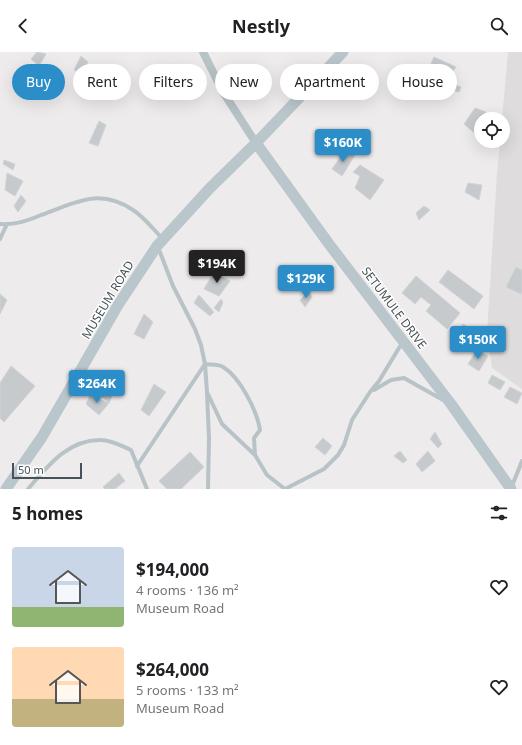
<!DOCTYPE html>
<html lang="en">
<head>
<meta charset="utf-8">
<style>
  :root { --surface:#fff; --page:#f6f6f6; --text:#202124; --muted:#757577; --accent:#2b8ec8 }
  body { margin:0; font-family:"Noto Sans",sans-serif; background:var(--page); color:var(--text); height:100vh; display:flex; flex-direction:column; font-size:15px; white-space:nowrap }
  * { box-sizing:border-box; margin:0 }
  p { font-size:13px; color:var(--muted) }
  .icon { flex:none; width:22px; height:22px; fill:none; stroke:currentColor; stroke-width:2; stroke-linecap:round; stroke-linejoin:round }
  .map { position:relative; height:437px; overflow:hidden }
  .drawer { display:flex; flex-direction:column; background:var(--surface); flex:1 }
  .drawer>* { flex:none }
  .banner { position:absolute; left:12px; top:12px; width:498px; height:36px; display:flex; gap:8px }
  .fabs { position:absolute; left:474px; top:60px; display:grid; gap:8px }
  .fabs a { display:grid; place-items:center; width:36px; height:36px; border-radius:50%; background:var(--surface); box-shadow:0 4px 16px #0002; font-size:20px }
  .scale { position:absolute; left:12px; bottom:10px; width:70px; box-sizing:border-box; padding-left:4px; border:2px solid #465257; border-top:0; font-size:11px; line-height:14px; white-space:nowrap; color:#465257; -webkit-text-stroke:3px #fff; paint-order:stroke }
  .price { position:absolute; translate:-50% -34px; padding:0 9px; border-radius:4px; background:var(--accent); color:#fff; font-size:13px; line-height:26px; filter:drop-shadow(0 1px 2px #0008) }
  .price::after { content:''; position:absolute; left:50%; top:24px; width:12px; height:9px; margin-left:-6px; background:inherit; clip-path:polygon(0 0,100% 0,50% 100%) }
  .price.on { background:#222; color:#fff }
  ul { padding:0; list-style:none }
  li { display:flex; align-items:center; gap:12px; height:100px; padding:0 12px }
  li span { display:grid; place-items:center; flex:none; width:112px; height:80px; border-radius:4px; color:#555 }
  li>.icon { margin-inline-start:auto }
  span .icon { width:48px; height:48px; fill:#fffc; stroke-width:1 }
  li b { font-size:17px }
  h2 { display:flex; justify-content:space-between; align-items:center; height:48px; padding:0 12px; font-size:17px }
  .chip { padding:0 14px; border-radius:18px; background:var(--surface); box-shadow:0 4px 16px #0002; font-size:14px; line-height:36px }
  .chip.on { background:var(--accent); color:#fff }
  header { display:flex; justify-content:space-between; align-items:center; height:52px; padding:0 12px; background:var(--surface); font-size:18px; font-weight:700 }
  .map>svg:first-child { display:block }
</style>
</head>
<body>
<header><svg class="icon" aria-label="back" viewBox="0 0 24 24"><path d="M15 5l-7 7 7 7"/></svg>Nestly<svg class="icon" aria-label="search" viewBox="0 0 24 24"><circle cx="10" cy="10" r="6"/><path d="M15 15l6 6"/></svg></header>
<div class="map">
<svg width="522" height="437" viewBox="0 0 522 437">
  <rect width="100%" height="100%" fill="#eeebec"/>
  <path fill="#dfdcdd" d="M508,0H522V337L492,316L487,281L497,122L500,89H503L502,67Z"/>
  <path fill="#c6cacd" stroke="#d0d3d7" d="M37,0L46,2L39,14L31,7Z
    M81,4L88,10L82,21L74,18Z
    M434,5L456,15L440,36L427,20Z
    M454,32L461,35L459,40L452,38Z
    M475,56L486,60L483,65L485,67H481V87L464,72Z
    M99,69L106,73L98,94L89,91Z
    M345,99L355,103L342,124L332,117Z
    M4,108L15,112L13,118L3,112Z
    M360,113L384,128L370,148L355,136L360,124L353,120Z
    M7,121L23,129L15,144L5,138Z
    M468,131L482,133L479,148L465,140Z
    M21,143L26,149L18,160L14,154Z
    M424,154L430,158L419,168L416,161Z
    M516,215L522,218V240L521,242L506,235Z
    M448,218L483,244L474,257L439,230Z
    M214,220L230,229L219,244L204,237Z
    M416,224L460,261L447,277L426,259L431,253L421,245L415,252L402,241Z
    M309,239L312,245L305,255L300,248Z
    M0,242L7,248L0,262Z
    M199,243L214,260L210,264L194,251Z
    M221,247L223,250L219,260L214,256Z
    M144,262L153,270L144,287L134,282Z
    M463,272L476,280L462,300L450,291Z
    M477,298L488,304L479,319L468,312Z
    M11,314L35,334L4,370L0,366V331Z
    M492,323L505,330L500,338L488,331Z
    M104,326L115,337L109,351L95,339Z
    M154,332L166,340L149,364L141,358Z
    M510,335L522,341L517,352L504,345Z
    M90,343L109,351L99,363L86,352Z
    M435,380L442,392L438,396L430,387Z
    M323,386L332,394L325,403L315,395Z
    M400,399L407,408L403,411L394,404Z
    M428,399L435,409L422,420L416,412Z
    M190,400L204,415L181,437H167L159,429Z
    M119,421L125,429L115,437H105L103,435Z"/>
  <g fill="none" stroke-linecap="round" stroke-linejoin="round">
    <path stroke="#b8c3c7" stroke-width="4" d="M0,172C15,173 27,169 41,163C75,151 99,135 133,158C144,165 153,177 162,186
      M0,187L7,172
      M158,195L173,234L195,277L201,293L205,312L207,340L209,387L208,437
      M374,338L391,328L404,326L443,348
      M207,340L222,372L255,403L267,423L285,437L324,417L338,403L344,393L352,368L370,340L379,329L402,291
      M137,414L205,312C210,313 219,312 223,315C240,325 257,359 260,378L254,386L255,403
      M512,434L522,409
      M28,437C47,415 68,387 101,388C111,388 122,394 131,398L147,437"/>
    <path stroke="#b8c3c7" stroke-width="8" d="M203,0L223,40L256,91"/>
    <path stroke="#b9c6cc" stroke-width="11" d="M256,91L329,192L451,352L511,437
      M6,437L42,385L83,314L118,253L157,194L210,136L256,91L343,0"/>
  </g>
  <g text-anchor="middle" stroke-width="3" stroke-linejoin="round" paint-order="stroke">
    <g font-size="12" fill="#465257" stroke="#fff">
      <text transform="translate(108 248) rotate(-59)" y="4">MUSEUM ROAD</text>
      <text transform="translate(394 256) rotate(53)" y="4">SETUMULE DRIVE</text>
    </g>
  </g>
</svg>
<div class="fabs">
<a><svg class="icon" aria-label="locate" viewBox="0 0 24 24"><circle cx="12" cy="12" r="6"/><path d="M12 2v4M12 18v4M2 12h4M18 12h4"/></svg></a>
</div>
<div class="scale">50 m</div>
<b class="price" style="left:343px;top:111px">$160K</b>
<b class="price on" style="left:217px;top:232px">$194K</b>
<b class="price" style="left:306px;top:247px">$129K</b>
<b class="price" style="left:478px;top:308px">$150K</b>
<b class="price" style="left:97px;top:352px">$264K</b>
<div class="banner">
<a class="chip on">Buy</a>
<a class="chip">Rent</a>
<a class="chip">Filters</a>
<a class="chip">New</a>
<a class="chip">Apartment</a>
<a class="chip">House</a>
</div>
</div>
<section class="drawer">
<h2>5 homes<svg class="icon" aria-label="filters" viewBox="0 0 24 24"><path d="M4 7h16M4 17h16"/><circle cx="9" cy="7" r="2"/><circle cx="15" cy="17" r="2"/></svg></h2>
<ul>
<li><span style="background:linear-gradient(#c9d6e8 75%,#8fb573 0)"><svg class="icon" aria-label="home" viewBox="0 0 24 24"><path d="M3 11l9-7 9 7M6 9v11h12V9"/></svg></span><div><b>$194,000</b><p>4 rooms · 136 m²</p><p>Museum Road</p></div><svg class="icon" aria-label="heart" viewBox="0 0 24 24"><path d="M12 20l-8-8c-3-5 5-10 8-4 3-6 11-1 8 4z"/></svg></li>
<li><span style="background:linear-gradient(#ffd9b3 65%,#c2b280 0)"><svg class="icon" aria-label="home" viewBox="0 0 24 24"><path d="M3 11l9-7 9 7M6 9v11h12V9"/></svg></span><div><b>$264,000</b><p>5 rooms · 133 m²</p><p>Museum Road</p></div><svg class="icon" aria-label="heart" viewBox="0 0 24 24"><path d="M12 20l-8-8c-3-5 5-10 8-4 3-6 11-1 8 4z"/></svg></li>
</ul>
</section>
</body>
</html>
